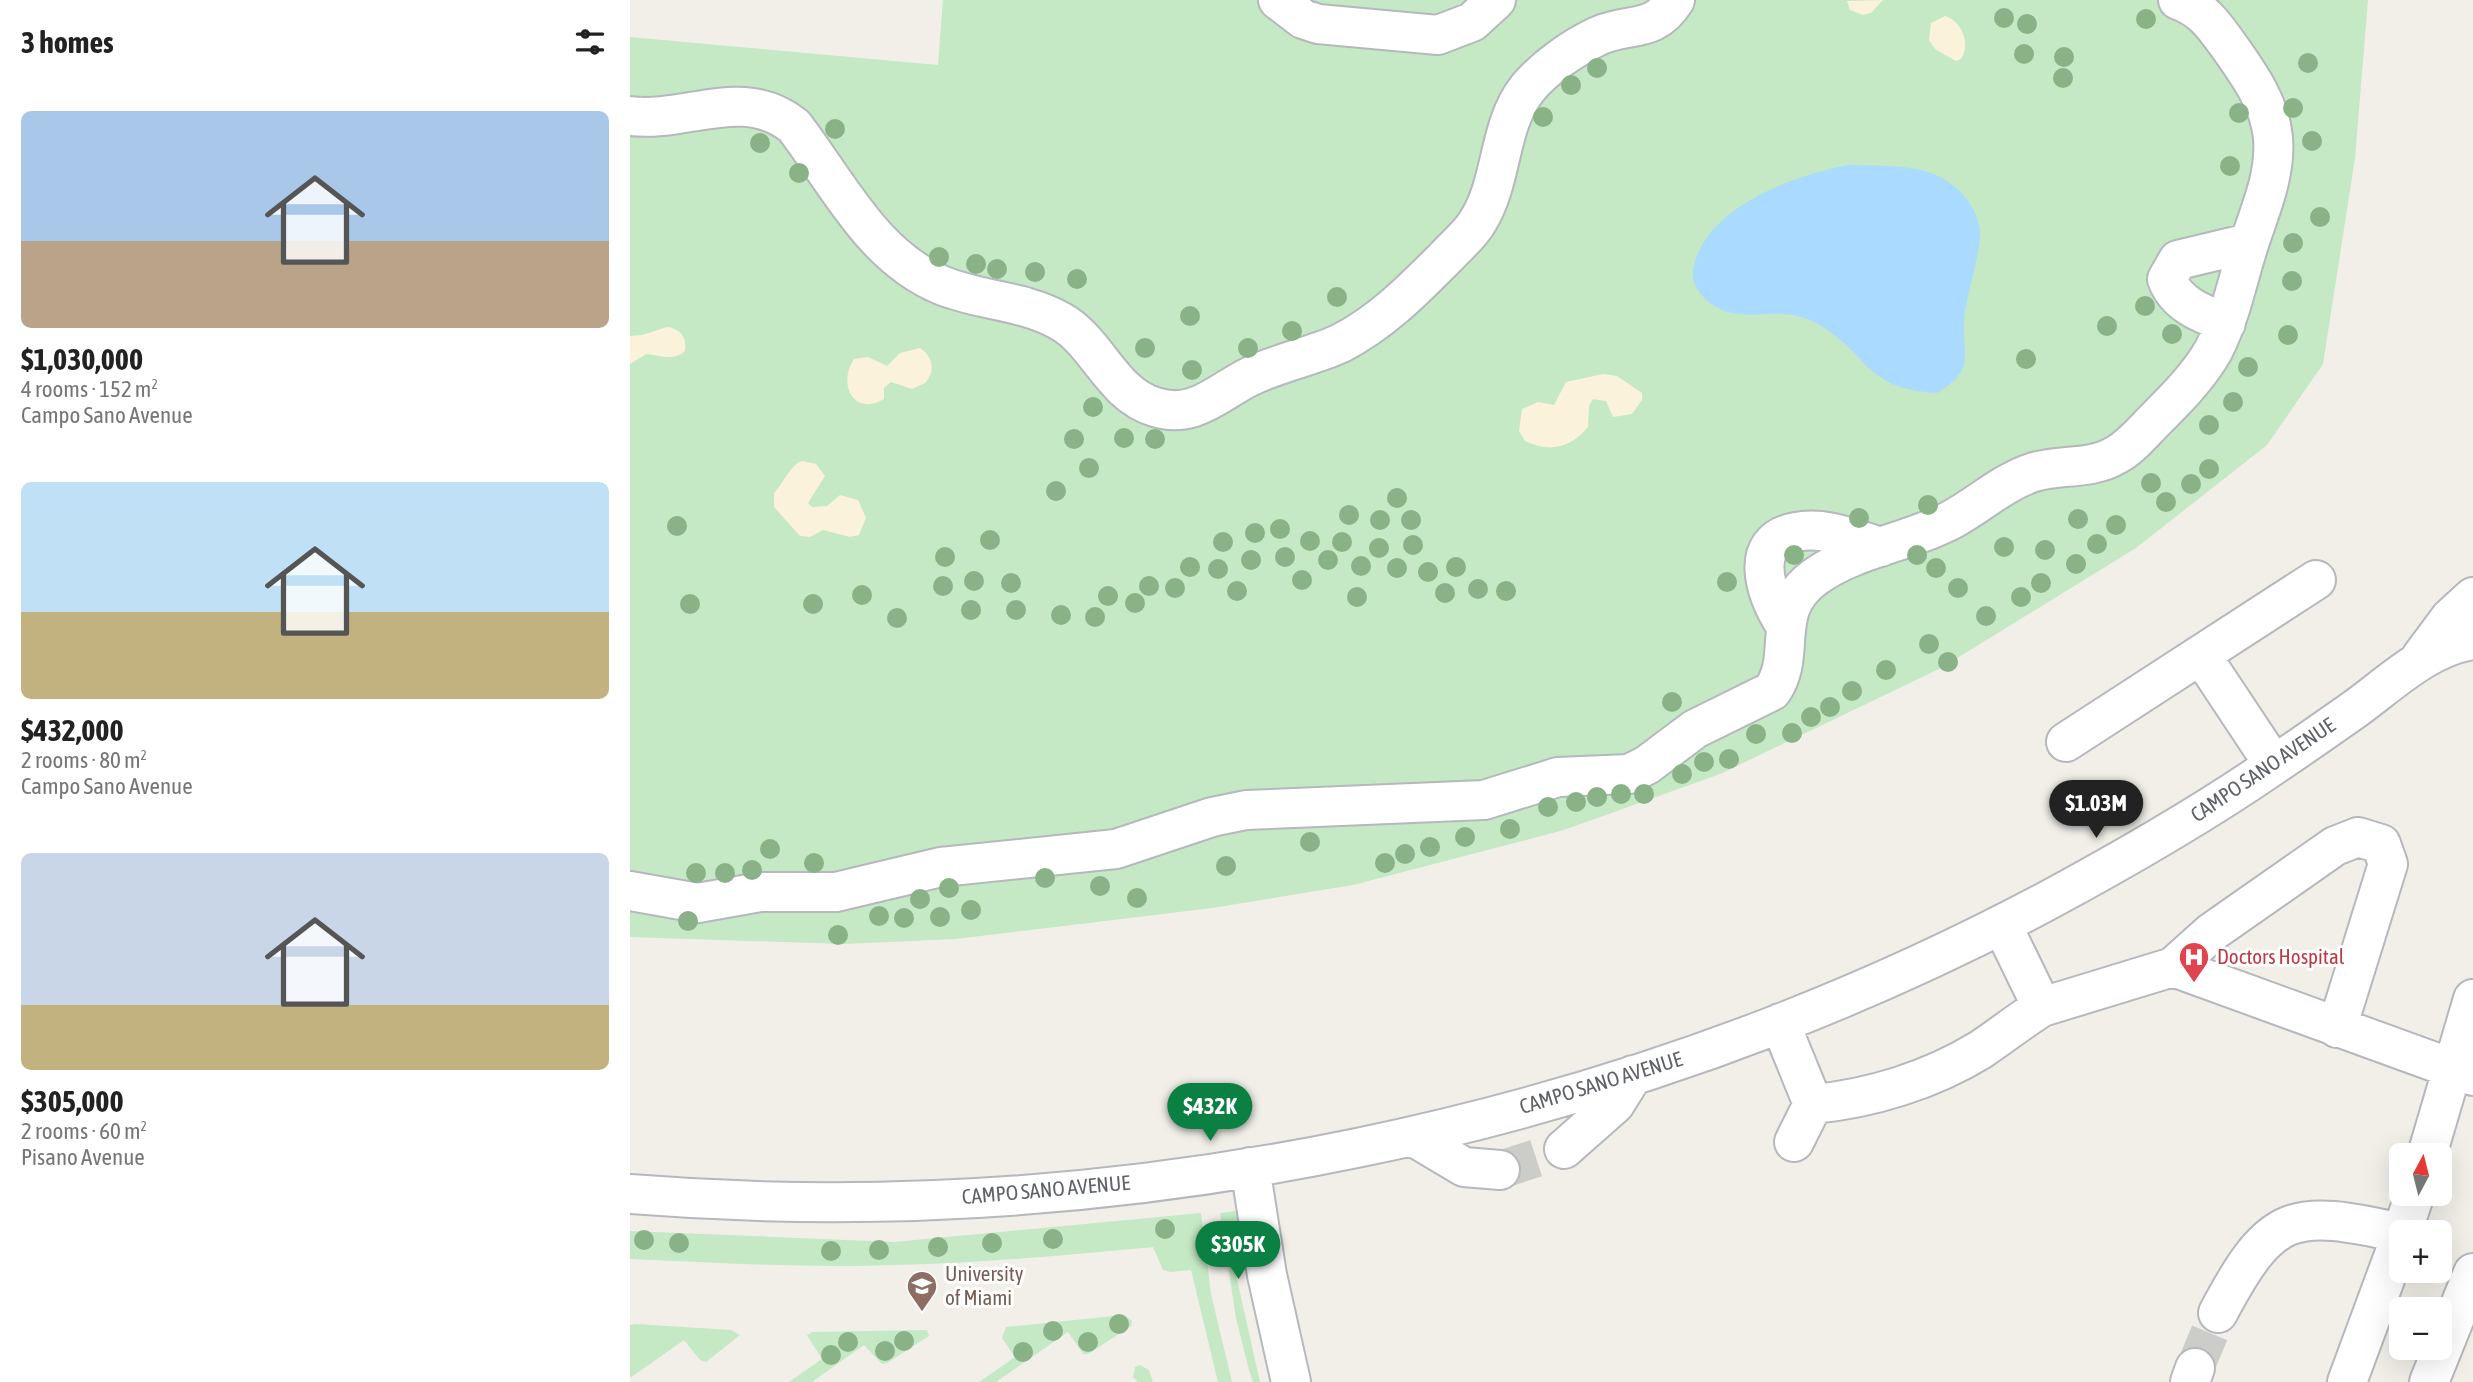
<!DOCTYPE html>
<html lang="en">
<head>
<meta charset="utf-8">
<style>
  :root { --surface:#fff; --page:#f6f6f6; --text:#222; --muted:#767676; --accent:#0b8043 }
  body { margin:0; font-family:"Asap Condensed",sans-serif; background:var(--page); color:var(--text); height:100vh; display:flex; flex-direction:column; font-size:26px; white-space:nowrap }
  * { box-sizing:border-box; margin:0 }
  p { font-size:23px; color:var(--muted) }
  .icon { flex:none; width:38px; height:38px; fill:none; stroke:currentColor; stroke-width:2; stroke-linecap:round; stroke-linejoin:round }
  .map { position:relative; flex:1; overflow:hidden }
  .side { display:flex; flex-direction:column; background:var(--surface); width:630px }
  .side>* { flex:none }
  .needle { width:46px; rotate:7deg }
  .buttons { position:absolute; left:1759px; top:1143px; display:grid; gap:14px }
  .buttons a { display:grid; place-items:center; width:63px; height:63px; border-radius:10px; background:var(--surface); box-shadow:0 7px 28px #0002; font-size:35px }
  .price { position:absolute; translate:-50% -60px; padding:0 16px; border-radius:24px; background:var(--accent); color:#fff; font-size:23px; line-height:46px; filter:drop-shadow(0 2px 4px #0008) }
  .price::after { content:''; position:absolute; left:50%; top:42px; width:21px; height:16px; margin-left:-10px; background:inherit; clip-path:polygon(0 0,100% 0,50% 100%) }
  .price.selected { background:#222; color:#fff }
  ul { padding:0; list-style:none }
  li { display:grid; align-content:center; gap:14px; height:371px; padding:0 21px }
  li span { display:grid; place-items:center; height:217px; border-radius:10px; color:#555 }
  li>.icon { margin-inline-start:auto }
  span .icon { width:126px; height:126px; fill:#fffc; stroke-width:1 }
  li b { font-size:30px }
  h2 { display:flex; justify-content:space-between; align-items:center; height:84px; padding:0 21px; font-size:30px }
  main { display:flex; flex:1; min-height:0 }
  .map>svg:first-child { display:block }
</style>
</head>
<body>
<main>
<section class="side">
<h2>3 homes<svg class="icon" aria-label="filters" viewBox="0 0 24 24"><path d="M4 7h16M4 17h16"/><circle cx="9" cy="7" r="2"/><circle cx="15" cy="17" r="2"/></svg></h2>
<ul>
<li><span style="background:linear-gradient(#a9c7e8 60%,#b9a48a 0)"><svg class="icon" aria-label="home" viewBox="0 0 24 24"><path d="M3 11l9-7 9 7M6 9v11h12V9"/></svg></span><div><b>$1,030,000</b><p>4 rooms · 152 m²</p><p>Campo Sano Avenue</p></div></li>
<li><span style="background:linear-gradient(#bfe0f5 60%,#c2b280 0)"><svg class="icon" aria-label="home" viewBox="0 0 24 24"><path d="M3 11l9-7 9 7M6 9v11h12V9"/></svg></span><div><b>$432,000</b><p>2 rooms · 80 m²</p><p>Campo Sano Avenue</p></div></li>
<li><span style="background:linear-gradient(#c9d6e8 70%,#c2b280 0)"><svg class="icon" aria-label="home" viewBox="0 0 24 24"><path d="M3 11l9-7 9 7M6 9v11h12V9"/></svg></span><div><b>$305,000</b><p>2 rooms · 60 m²</p><p>Pisano Avenue</p></div></li>
</ul>
</section>
<div class="map">
<svg width="1843" height="1382" viewBox="0 0 1843 1382">
  <rect width="100%" height="100%" fill="#f1efe8"/>
  <path fill="#c5e8c5" d="M313,0H1738L1725,158L1693,364L1637,445L1506,548L1311,668L1090,774L934,830L723,885L582,908L325,939L214,944L0,937V37L308,65Z
    M606,1211L611,1218L615,1248L604,1266L630,1382H623L619,1370L606,1318L590,1213Z
    M571,1213L581,1294L602,1382H588L561,1270L540,1272L533,1270L523,1247C438,1255 353,1263 267,1265C178,1268 89,1263 0,1259V1231L264,1242Z
    M494,1315L502,1321L501,1326L458,1354H453L438,1332L366,1382H349L385,1357L372,1338L376,1327Z
    M5,1324L101,1330L110,1335L76,1362L70,1360L54,1340L0,1378V1325Z
    M297,1330L299,1336L257,1363L252,1364L234,1345L182,1382H159L192,1359L177,1335L182,1332Z
    M510,1365L519,1370L523,1382H508L503,1377L505,1367Z"/>
  <path fill="#fbf3d9" d="M1253,0L1241,13L1233,15L1220,10L1217,1Z
    M1315,16C1332,21 1341,44 1331,59L1326,61L1305,49L1299,40L1301,23Z
    M37,327C51,329 57,337 55,351C42,362 31,355 16,354L0,364V336L12,335Z
    M290,348C303,357 306,371 295,383L282,389L261,382L254,388V399C224,417 207,384 224,359L238,357L257,366L270,353Z
    M973,374L987,376L1012,393V400L1002,414L983,417L976,401L963,399L959,406L958,427C940,448 920,453 895,441L889,431L892,409L908,402L924,405L936,382Z
    M172,461L186,464L195,476L178,503L182,507L197,506L210,495L228,500L236,518L229,535L220,537L193,530L180,537L170,536L144,507V493C154,483 160,465 172,461Z"/>
  <path fill="#aadaff" d="M1218,165C1261,167 1306,161 1336,198C1344,209 1351,223 1350,237C1348,262 1339,286 1335,311C1329,353 1350,367 1307,393C1232,389 1239,352 1186,323C1150,303 1120,324 1088,308C1075,302 1060,284 1063,270C1074,207 1163,176 1218,165Z"/>
  <g fill="none" stroke-linecap="round" stroke-linejoin="round">
    <path stroke="#ccccc8" stroke-width="38" stroke-dasharray="38 19" stroke-linecap="butt" d="M870,1170L934,1149
      M1565,1368L1588,1313"/>
    <g stroke="#b5b8bc" stroke-width="42">
      <path id="minor" d="M648,0L673,19L688,24L808,35L842,22L866,0
        M0,116C57,123 113,85 164,126C207,182 242,256 311,285C349,301 393,300 430,321C468,342 481,394 525,407C563,419 585,395 617,378C646,363 681,357 711,343C752,322 784,289 816,257C826,246 840,235 848,221C873,181 868,126 897,89C915,67 943,48 968,36C999,22 1024,34 1045,0
        M1596,323C1572,314 1546,304 1537,279L1548,260L1619,243
        M1155,625C1137,597 1115,541 1166,532C1194,526 1224,539 1251,547
        M1571,655L1644,765
        M1791,657L1820,618L1843,597
        M1436,742L1686,580
        M0,891L68,903L130,892H206L311,867L486,849L582,817L616,810L854,800L928,777L999,774L1017,765L1065,729L1142,691C1168,654 1138,611 1185,577C1225,548 1278,543 1321,520C1349,505 1373,482 1404,472C1431,464 1461,470 1486,455C1501,447 1513,432 1525,420C1546,399 1568,377 1583,351C1601,317 1608,277 1620,241C1631,208 1646,174 1643,138C1640,104 1620,76 1601,49C1585,27 1574,9 1548,0
        M1372,925L1412,1007L1543,967L1582,932L1705,846L1728,837L1751,844L1758,864L1707,1028
        M1543,967L1843,1076
        M1150,1023L1183,1104C1240,1099 1301,1080 1350,1050C1371,1036 1391,1020 1412,1007
        M782,1136L834,1167L870,1170
        M1164,1142L1183,1104
        M934,1149L985,1104L1003,1075
        M1797,1155L1843,999
        M620,1167L637,1275L661,1382
        M0,1194C483,1233 987,1129 1415,902C1493,860 1570,816 1644,765C1671,747 1698,728 1725,709C1761,683 1797,647 1843,640
        M1772,1232L1785,1194
        M1588,1313C1642,1211 1662,1209 1771,1233
        M1560,1382L1565,1368
        M1717,1382L1771,1236
        M1799,1382L1843,1273"/>
    </g>
    <use href="#minor" stroke="#fff" stroke-width="38"/>
  </g>
  <g fill="#89b387">
    <circle cx="1374" cy="18" r="10"/>
    <circle cx="1516" cy="19" r="10"/>
    <circle cx="1397" cy="24" r="10"/>
    <circle cx="1394" cy="54" r="10"/>
    <circle cx="1434" cy="57" r="10"/>
    <circle cx="1678" cy="63" r="10"/>
    <circle cx="967" cy="68" r="10"/>
    <circle cx="1433" cy="78" r="10"/>
    <circle cx="941" cy="85" r="10"/>
    <circle cx="1663" cy="108" r="10"/>
    <circle cx="1609" cy="113" r="10"/>
    <circle cx="913" cy="117" r="10"/>
    <circle cx="205" cy="129" r="10"/>
    <circle cx="1682" cy="141" r="10"/>
    <circle cx="130" cy="143" r="10"/>
    <circle cx="1600" cy="166" r="10"/>
    <circle cx="169" cy="173" r="10"/>
    <circle cx="1690" cy="217" r="10"/>
    <circle cx="1663" cy="243" r="10"/>
    <circle cx="309" cy="257" r="10"/>
    <circle cx="346" cy="264" r="10"/>
    <circle cx="367" cy="269" r="10"/>
    <circle cx="405" cy="272" r="10"/>
    <circle cx="447" cy="279" r="10"/>
    <circle cx="1662" cy="281" r="10"/>
    <circle cx="707" cy="297" r="10"/>
    <circle cx="1515" cy="306" r="10"/>
    <circle cx="560" cy="316" r="10"/>
    <circle cx="1477" cy="326" r="10"/>
    <circle cx="662" cy="331" r="10"/>
    <circle cx="1542" cy="334" r="10"/>
    <circle cx="1658" cy="335" r="10"/>
    <circle cx="515" cy="348" r="10"/>
    <circle cx="618" cy="348" r="10"/>
    <circle cx="1396" cy="359" r="10"/>
    <circle cx="1618" cy="367" r="10"/>
    <circle cx="562" cy="370" r="10"/>
    <circle cx="1603" cy="402" r="10"/>
    <circle cx="463" cy="407" r="10"/>
    <circle cx="1579" cy="425" r="10"/>
    <circle cx="494" cy="438" r="10"/>
    <circle cx="444" cy="439" r="10"/>
    <circle cx="525" cy="439" r="10"/>
    <circle cx="459" cy="468" r="10"/>
    <circle cx="1579" cy="469" r="10"/>
    <circle cx="1521" cy="483" r="10"/>
    <circle cx="1561" cy="484" r="10"/>
    <circle cx="426" cy="491" r="10"/>
    <circle cx="767" cy="498" r="10"/>
    <circle cx="1536" cy="502" r="10"/>
    <circle cx="1298" cy="505" r="10"/>
    <circle cx="719" cy="515" r="10"/>
    <circle cx="1229" cy="518" r="10"/>
    <circle cx="1448" cy="519" r="10"/>
    <circle cx="750" cy="520" r="10"/>
    <circle cx="781" cy="520" r="10"/>
    <circle cx="1486" cy="525" r="10"/>
    <circle cx="47" cy="526" r="10"/>
    <circle cx="650" cy="529" r="10"/>
    <circle cx="625" cy="533" r="10"/>
    <circle cx="360" cy="540" r="10"/>
    <circle cx="680" cy="541" r="10"/>
    <circle cx="593" cy="542" r="10"/>
    <circle cx="712" cy="542" r="10"/>
    <circle cx="1467" cy="544" r="10"/>
    <circle cx="783" cy="545" r="10"/>
    <circle cx="1374" cy="547" r="10"/>
    <circle cx="749" cy="548" r="10"/>
    <circle cx="1415" cy="550" r="10"/>
    <circle cx="1164" cy="555" r="10"/>
    <circle cx="1287" cy="555" r="10"/>
    <circle cx="315" cy="557" r="10"/>
    <circle cx="655" cy="557" r="10"/>
    <circle cx="621" cy="560" r="10"/>
    <circle cx="698" cy="560" r="10"/>
    <circle cx="1446" cy="564" r="10"/>
    <circle cx="731" cy="566" r="10"/>
    <circle cx="560" cy="567" r="10"/>
    <circle cx="826" cy="567" r="10"/>
    <circle cx="767" cy="568" r="10"/>
    <circle cx="1306" cy="568" r="10"/>
    <circle cx="588" cy="569" r="10"/>
    <circle cx="798" cy="572" r="10"/>
    <circle cx="672" cy="580" r="10"/>
    <circle cx="344" cy="581" r="10"/>
    <circle cx="1097" cy="582" r="10"/>
    <circle cx="381" cy="583" r="10"/>
    <circle cx="1411" cy="583" r="10"/>
    <circle cx="313" cy="586" r="10"/>
    <circle cx="519" cy="586" r="10"/>
    <circle cx="545" cy="588" r="10"/>
    <circle cx="1328" cy="588" r="10"/>
    <circle cx="848" cy="589" r="10"/>
    <circle cx="607" cy="591" r="10"/>
    <circle cx="876" cy="591" r="10"/>
    <circle cx="815" cy="593" r="10"/>
    <circle cx="232" cy="595" r="10"/>
    <circle cx="478" cy="596" r="10"/>
    <circle cx="727" cy="597" r="10"/>
    <circle cx="1391" cy="597" r="10"/>
    <circle cx="505" cy="603" r="10"/>
    <circle cx="60" cy="604" r="10"/>
    <circle cx="183" cy="604" r="10"/>
    <circle cx="341" cy="610" r="10"/>
    <circle cx="386" cy="610" r="10"/>
    <circle cx="431" cy="615" r="10"/>
    <circle cx="1356" cy="616" r="10"/>
    <circle cx="465" cy="617" r="10"/>
    <circle cx="267" cy="618" r="10"/>
    <circle cx="1299" cy="644" r="10"/>
    <circle cx="1318" cy="662" r="10"/>
    <circle cx="1256" cy="670" r="10"/>
    <circle cx="1222" cy="691" r="10"/>
    <circle cx="1042" cy="702" r="10"/>
    <circle cx="1200" cy="707" r="10"/>
    <circle cx="1181" cy="717" r="10"/>
    <circle cx="1162" cy="733" r="10"/>
    <circle cx="1126" cy="734" r="10"/>
    <circle cx="1099" cy="759" r="10"/>
    <circle cx="1074" cy="762" r="10"/>
    <circle cx="1052" cy="774" r="10"/>
    <circle cx="991" cy="794" r="10"/>
    <circle cx="1014" cy="794" r="10"/>
    <circle cx="967" cy="797" r="10"/>
    <circle cx="946" cy="802" r="10"/>
    <circle cx="918" cy="807" r="10"/>
    <circle cx="880" cy="829" r="10"/>
    <circle cx="835" cy="837" r="10"/>
    <circle cx="680" cy="842" r="10"/>
    <circle cx="800" cy="847" r="10"/>
    <circle cx="140" cy="849" r="10"/>
    <circle cx="775" cy="854" r="10"/>
    <circle cx="184" cy="863" r="10"/>
    <circle cx="755" cy="863" r="10"/>
    <circle cx="596" cy="866" r="10"/>
    <circle cx="122" cy="870" r="10"/>
    <circle cx="66" cy="873" r="10"/>
    <circle cx="95" cy="873" r="10"/>
    <circle cx="415" cy="878" r="10"/>
    <circle cx="470" cy="886" r="10"/>
    <circle cx="319" cy="888" r="10"/>
    <circle cx="507" cy="898" r="10"/>
    <circle cx="290" cy="899" r="10"/>
    <circle cx="341" cy="910" r="10"/>
    <circle cx="249" cy="916" r="10"/>
    <circle cx="310" cy="917" r="10"/>
    <circle cx="274" cy="918" r="10"/>
    <circle cx="58" cy="921" r="10"/>
    <circle cx="208" cy="935" r="10"/>
    <circle cx="535" cy="1229" r="10"/>
    <circle cx="423" cy="1239" r="10"/>
    <circle cx="14" cy="1240" r="10"/>
    <circle cx="49" cy="1243" r="10"/>
    <circle cx="362" cy="1243" r="10"/>
    <circle cx="308" cy="1247" r="10"/>
    <circle cx="249" cy="1250" r="10"/>
    <circle cx="201" cy="1251" r="10"/>
    <circle cx="489" cy="1324" r="10"/>
    <circle cx="423" cy="1331" r="10"/>
    <circle cx="274" cy="1341" r="10"/>
    <circle cx="218" cy="1342" r="10"/>
    <circle cx="458" cy="1342" r="10"/>
    <circle cx="255" cy="1351" r="10"/>
    <circle cx="393" cy="1352" r="10"/>
    <circle cx="201" cy="1355" r="10"/>
  </g>
  <defs>
    <g id="hospital-pin" transform="scale(1.575)"><path d="M0 17L-7.5 6A9.5 9.5 0 1 1 7.5 6Z" fill="#e0444e" stroke="#fff"/><path d="M-5-5h3v3.5h4V-5h3V5h-3V1.5h-4V5h-3Z" fill="#fff"/></g>
    <g id="university-pin" transform="scale(1.575)"><path d="M0 17L-7.5 6A9.5 9.5 0 1 1 7.5 6Z" fill="#8d6e63" stroke="#fff"/><path d="M0-5L7-2L0 1L-7-2ZM-4 1L0 2.5L4 1V4Q0 6-4 4Z" fill="#fff"/></g>
  </defs>
  <g fill-rule="evenodd">
    <use href="#hospital-pin" x="1564" y="957"/>
    <use href="#university-pin" x="292" y="1286"/>
  </g>
  <g text-anchor="middle" stroke-width="6" stroke-linejoin="round" paint-order="stroke">
    <g font-size="21" fill="#5f6368" stroke="#fff">
      <text transform="translate(1633 770) rotate(-34)" y="7">CAMPO SANO AVENUE</text>
      <text transform="translate(971 1083) rotate(-17)" y="7">CAMPO SANO AVENUE</text>
      <text transform="translate(416 1190) rotate(-5)" y="7">CAMPO SANO AVENUE</text>
    </g>
    <g font-size="21" fill="#be3a42" stroke="#fff" text-anchor="start">
      <text x="1587" y="964">Doctors Hospital</text>
    </g>
    <g font-size="21" fill="#785e54" stroke="#fff" text-anchor="start">
      <text x="315" y="1281">University<tspan x="315" dy="24">of Miami</tspan></text>
    </g>
  </g>
</svg>
<div class="buttons">
<a><svg class="needle" viewBox="-14 -14 28 28"><path d="M0-13l5 13h-10z" fill="#e53935"/><path d="M0 13l5-13h-10z" fill="#767676"/></svg></a>
<a>+</a>
<a>−</a>
</div>
<b class="price selected" style="left:1466px;top:840px">$1.03M</b>
<b class="price" style="left:580px;top:1143px">$432K</b>
<b class="price" style="left:608px;top:1281px">$305K</b>
</div>
</main>
</body>
</html>
